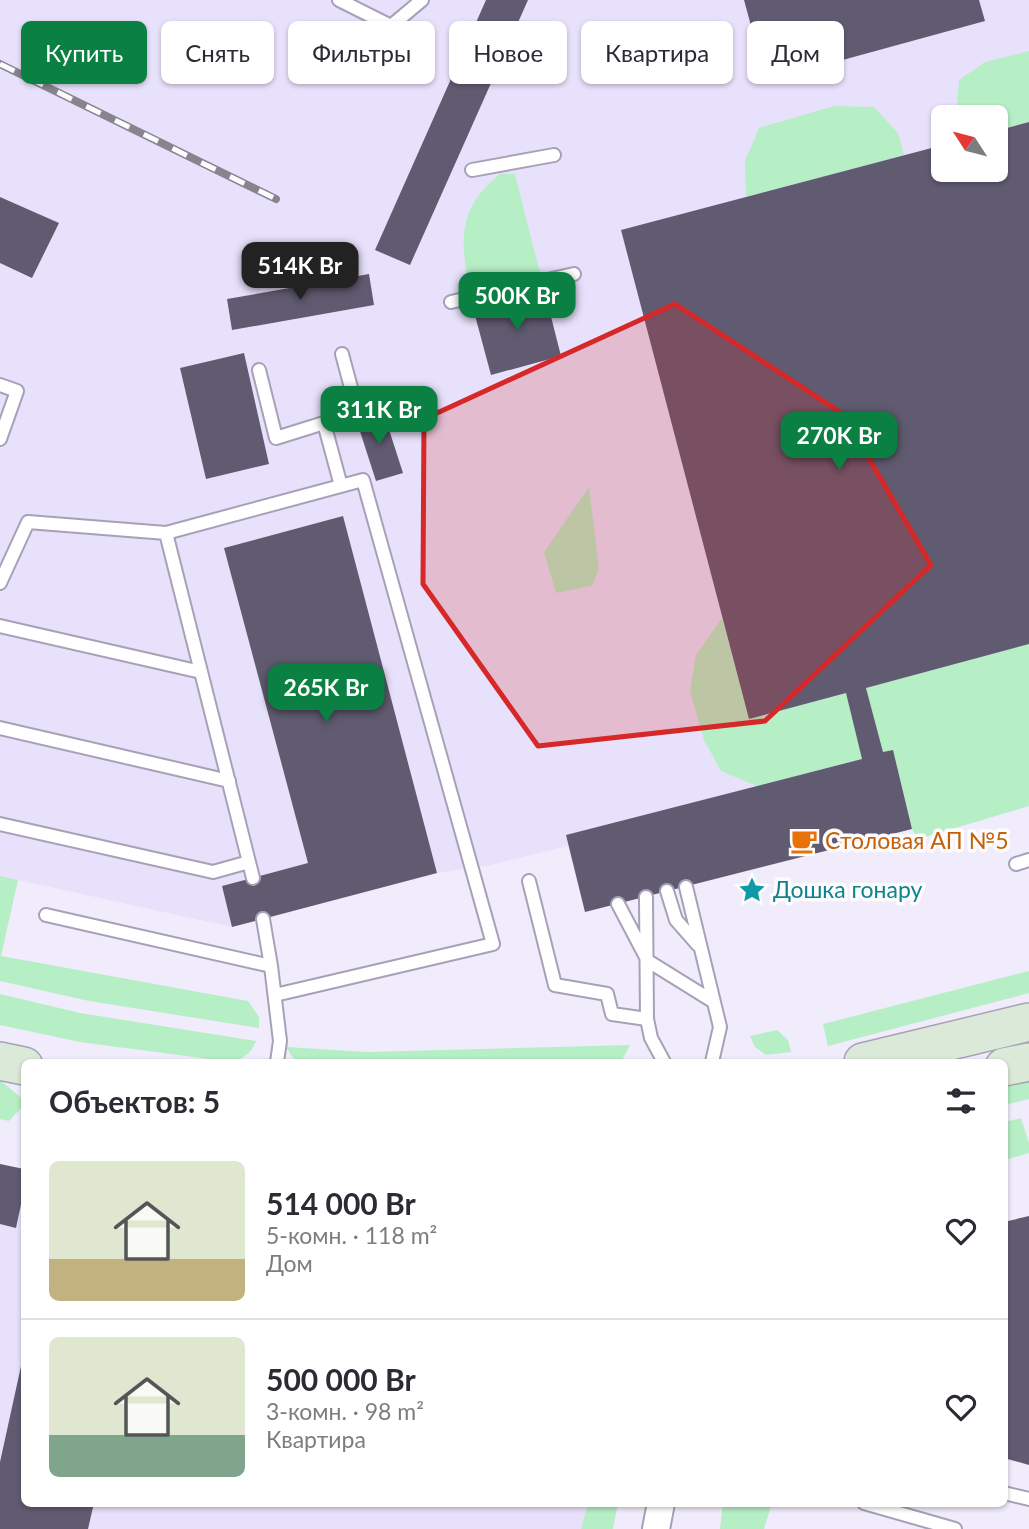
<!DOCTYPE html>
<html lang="ru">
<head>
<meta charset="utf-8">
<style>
  :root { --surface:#fff; --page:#f7f7f7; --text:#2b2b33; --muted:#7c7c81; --line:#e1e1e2; --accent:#0b8043 }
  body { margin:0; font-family:Lato,sans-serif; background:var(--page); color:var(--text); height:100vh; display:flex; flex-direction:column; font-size:26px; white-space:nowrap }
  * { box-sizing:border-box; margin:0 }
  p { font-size:23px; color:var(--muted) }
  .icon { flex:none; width:38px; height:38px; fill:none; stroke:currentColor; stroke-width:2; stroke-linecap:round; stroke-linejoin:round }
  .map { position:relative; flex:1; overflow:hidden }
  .sheet { position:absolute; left:21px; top:1059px; width:987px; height:448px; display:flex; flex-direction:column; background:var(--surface); border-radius:10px; box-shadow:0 2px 5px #0004 }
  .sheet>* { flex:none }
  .guide { position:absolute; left:21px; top:21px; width:987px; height:63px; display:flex; gap:14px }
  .needle { width:46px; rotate:306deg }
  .controls { position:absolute; left:931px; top:105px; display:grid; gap:14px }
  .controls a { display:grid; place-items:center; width:77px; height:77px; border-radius:10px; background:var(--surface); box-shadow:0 2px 5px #0004; font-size:35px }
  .price { position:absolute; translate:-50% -60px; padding:0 16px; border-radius:14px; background:var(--accent); color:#fff; font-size:23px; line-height:46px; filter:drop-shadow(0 2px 4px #0008) }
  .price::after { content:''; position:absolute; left:50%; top:42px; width:21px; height:16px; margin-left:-10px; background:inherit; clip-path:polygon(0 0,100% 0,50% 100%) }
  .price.current { background:#222; color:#fff }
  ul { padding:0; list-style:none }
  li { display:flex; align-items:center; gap:21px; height:175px; padding:0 28px }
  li+li { border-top:2px solid var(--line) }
  li span { display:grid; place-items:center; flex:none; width:196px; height:140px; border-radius:10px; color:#555 }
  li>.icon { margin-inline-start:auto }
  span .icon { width:84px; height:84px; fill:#fffc; stroke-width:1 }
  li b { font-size:30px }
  h2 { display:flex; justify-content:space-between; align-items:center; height:84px; padding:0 28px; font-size:30px }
  .chip { padding:0 24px; border-radius:10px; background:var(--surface); box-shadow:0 2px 5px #0004; font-size:24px; line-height:63px }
  .chip.current { background:var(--accent); color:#fff }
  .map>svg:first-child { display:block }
</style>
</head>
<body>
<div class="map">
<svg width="1029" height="1529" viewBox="0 0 1029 1529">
  <rect width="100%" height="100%" fill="#f0ecfb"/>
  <path fill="#e8e1fb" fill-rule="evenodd" d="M0,0H1029V806L918,839L912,829L585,912L568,846L491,865L437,873L232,927L0,876ZM943,117H996V170H943Z
    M0,1164L24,1169L22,1199L24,1200V1503H588L581,1529H0Z"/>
  <path fill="#b6eec5" d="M1029,51V122L996,131V117H956L959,80L985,62Z
    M834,106L874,107L898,133L904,155L746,197L745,161L759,128Z
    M500,174H515L544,289L473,308C463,253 450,214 500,174Z
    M589,487L599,569L592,586L556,593L544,552Z
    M722,618L749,718L846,693L862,759L757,786L721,771L704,740L690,691L696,655Z
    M1029,644V806L918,839L912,829L893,750L883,752L866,688Z
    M0,876L18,880L1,956L248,1001L259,1017V1028L89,1001L0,981Z
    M1029,971V993L828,1046L823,1024Z
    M0,994L80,1013L256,1041C250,1055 244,1058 231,1062L80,1042L0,1025Z
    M777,1030L788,1040L791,1052L766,1055L755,1047L750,1036Z
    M630,1045L621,1062H299L293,1058L286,1047L367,1052Z
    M1029,1079V1099L1005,1105L1004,1084Z
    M0,1080L24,1100V1105L9,1121L0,1119Z
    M1021,1118L1029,1143V1153L1005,1160V1122Z
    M588,1503H618L613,1529H581Z
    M723,1503H772L764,1529H720Z"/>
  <path fill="#615b71" d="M486,0H528L410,265L375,250Z
    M744,0H979L985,21L766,81Z
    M1029,122V644L866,688L883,752L893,750L912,829L585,912L566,835L862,759L846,693L749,719L621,230L943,145V170H996V131Z
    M0,197L59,223L32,278L0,263Z
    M369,274L374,305L232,330L227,299Z
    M544,289L561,356L491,375L473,308Z
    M244,353L269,464L206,479L180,368Z
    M383,411L403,473L376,481L356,419Z
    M343,516L437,873L232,927L222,886L308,863L224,548Z
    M0,1164L24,1169V1190L16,1228L0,1224Z
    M1029,1216V1465L1004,1458V1222Z
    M23,1357L24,1503H94L88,1529H0V1462Z"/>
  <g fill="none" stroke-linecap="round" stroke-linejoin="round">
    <g stroke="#a7a1b8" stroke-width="16">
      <path id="lane" d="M339,0L391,26L422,0
        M472,170L554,155
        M451,302L574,274
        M259,370L276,438L324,423L341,486
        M0,385L17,391L0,439
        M324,423L357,410L342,354
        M166,533L253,878
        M0,583L28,522L166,533L363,480L493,944L275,995
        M0,626L201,672
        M0,728L229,781
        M0,824L213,872L249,862
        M1016,864L1029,860
        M529,881L555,985L607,994L612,1014L647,1019
        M686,887L720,1027L712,1062
        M667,891L676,920L698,945
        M646,897L647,1019L651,1038L664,1062
        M618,904L648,961L714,1002
        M46,915L271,966L280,1041L277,1062
        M263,919L271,966
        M1004,1493L1029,1499
        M864,1503L955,1529"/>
    </g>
    <g stroke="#a7a1b8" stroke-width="30">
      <path id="street" d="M656,1529L661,1503"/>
    </g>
    <g stroke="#a7a1b8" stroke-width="40">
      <path id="secondary" d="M0,1061L24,1066
        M863,1062L1029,1022
        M1004,1067L1029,1062"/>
    </g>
    <use href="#lane" stroke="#fff" stroke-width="12"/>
    <use href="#street" stroke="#fff" stroke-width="26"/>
    <use href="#secondary" stroke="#dbead8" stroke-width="37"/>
    <g stroke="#878490" stroke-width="8">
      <path id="rail" d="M0,64L276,199"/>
    </g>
    <use href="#rail" stroke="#fcfcfc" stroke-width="5" stroke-dasharray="16" stroke-linecap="butt"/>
  </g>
  <path fill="#d62828" fill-opacity="0.2" stroke="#d62828" stroke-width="5" stroke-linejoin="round" d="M675,304L843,414L931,565L765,721L538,746L423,584L424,419Z"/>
  <defs>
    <g id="cafe-bare" transform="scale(2.1)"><path d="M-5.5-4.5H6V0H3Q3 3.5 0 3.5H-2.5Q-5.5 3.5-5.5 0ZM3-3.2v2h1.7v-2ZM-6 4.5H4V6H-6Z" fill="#e8710a" stroke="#fcfcfc" stroke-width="2.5" paint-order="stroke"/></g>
    <g id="sight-bare" transform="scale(2.1)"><path d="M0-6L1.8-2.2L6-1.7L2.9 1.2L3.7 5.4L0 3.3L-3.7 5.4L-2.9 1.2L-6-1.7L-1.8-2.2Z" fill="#0f9aa8" stroke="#fcfcfc" stroke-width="2.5" paint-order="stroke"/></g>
  </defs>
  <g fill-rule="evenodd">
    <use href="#cafe-bare" x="804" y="841"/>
    <use href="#sight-bare" x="752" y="890"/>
  </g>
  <g text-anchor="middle" stroke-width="7" stroke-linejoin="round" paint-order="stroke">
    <g font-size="23" fill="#c56008" stroke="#fcfcfc" text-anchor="start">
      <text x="825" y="849">Столовая АП №5</text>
    </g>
    <g font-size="23" fill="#0d838f" stroke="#fcfcfc" text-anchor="start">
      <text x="773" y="898">Дошка гонару</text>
    </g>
  </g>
</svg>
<div class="controls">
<a><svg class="needle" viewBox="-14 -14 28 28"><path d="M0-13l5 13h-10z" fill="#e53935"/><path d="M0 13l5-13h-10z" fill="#7c7c81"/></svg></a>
</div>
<b class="price current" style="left:300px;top:302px">514K Br</b>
<b class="price" style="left:517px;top:332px">500K Br</b>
<b class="price" style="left:379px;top:446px">311K Br</b>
<b class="price" style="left:839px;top:472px">270K Br</b>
<b class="price" style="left:326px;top:724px">265K Br</b>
<div class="guide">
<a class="chip current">Купить</a>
<a class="chip">Снять</a>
<a class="chip">Фильтры</a>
<a class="chip">Новое</a>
<a class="chip">Квартира</a>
<a class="chip">Дом</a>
</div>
<section class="sheet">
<h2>Объектов: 5<svg class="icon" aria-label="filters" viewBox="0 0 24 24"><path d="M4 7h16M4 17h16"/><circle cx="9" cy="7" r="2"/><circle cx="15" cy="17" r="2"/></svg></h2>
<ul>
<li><span style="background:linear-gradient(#dfe7d0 70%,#c2b280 0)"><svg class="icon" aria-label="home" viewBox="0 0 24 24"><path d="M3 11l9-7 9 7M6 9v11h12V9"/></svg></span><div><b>514 000 Br</b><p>5-комн. · 118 m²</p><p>Дом</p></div><svg class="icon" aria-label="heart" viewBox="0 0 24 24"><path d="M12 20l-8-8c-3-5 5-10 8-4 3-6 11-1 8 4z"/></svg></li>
<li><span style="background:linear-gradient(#dfe7d0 70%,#7fa58c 0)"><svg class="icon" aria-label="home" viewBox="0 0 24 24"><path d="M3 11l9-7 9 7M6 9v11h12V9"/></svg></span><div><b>500 000 Br</b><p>3-комн. · 98 m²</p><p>Квартира</p></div><svg class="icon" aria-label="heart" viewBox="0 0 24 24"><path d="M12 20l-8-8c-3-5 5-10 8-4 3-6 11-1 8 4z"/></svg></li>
</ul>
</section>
</div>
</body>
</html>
